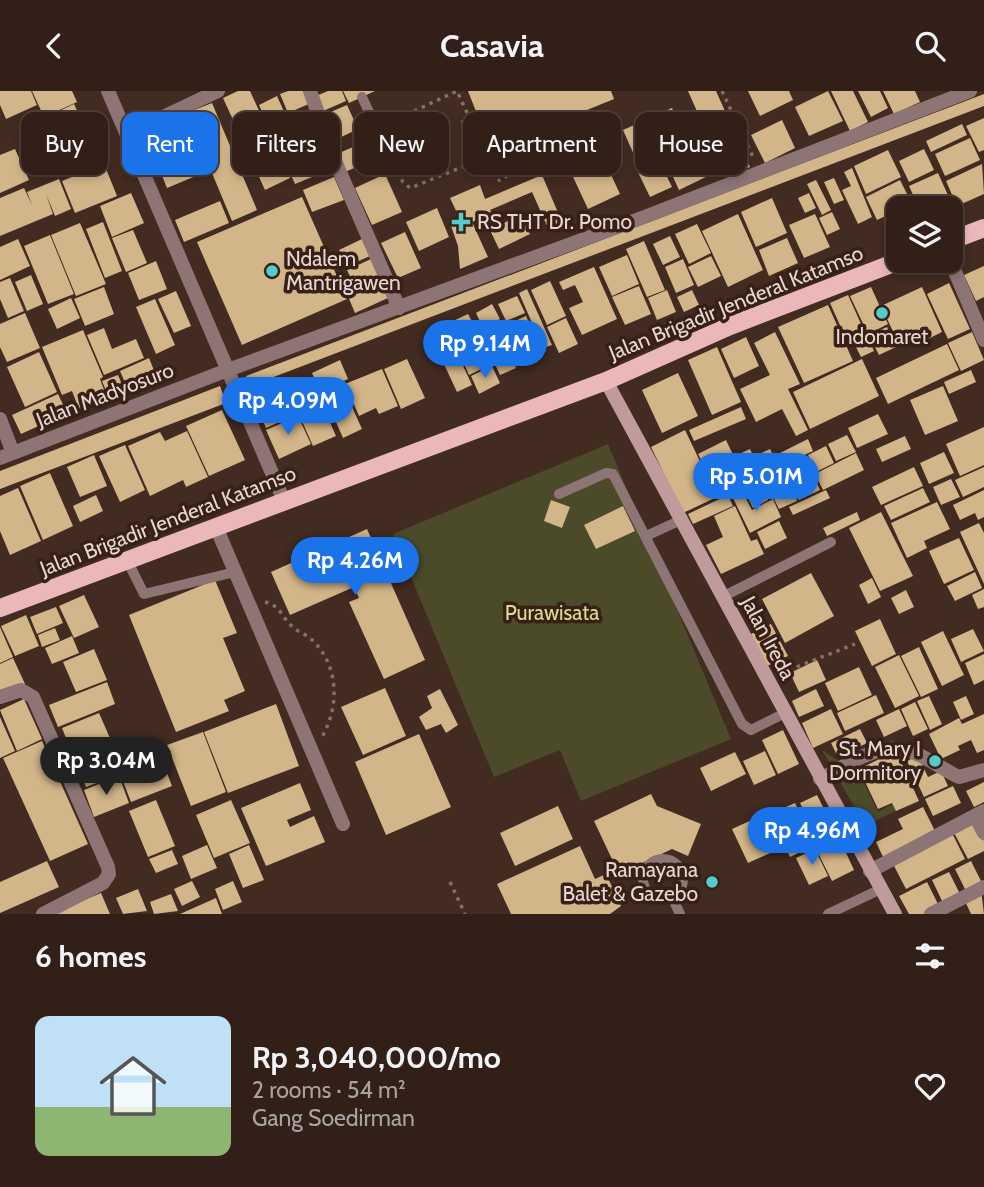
<!DOCTYPE html>
<html lang="en">
<head>
<meta charset="utf-8">
<style>
  :root { --surface:#322018; --page:#3a2821; --text:#f1f3f6; --muted:#a8a3a2; --line:#4d3e37; --accent:#1a73e8 }
  body { margin:0; font-family:Cabin,sans-serif; background:var(--page); color:var(--text); height:100vh; display:flex; flex-direction:column; font-size:26px; white-space:nowrap }
  * { box-sizing:border-box; margin:0 }
  p { font-size:23px; color:var(--muted) }
  .icon { flex:none; width:38px; height:38px; fill:none; stroke:currentColor; stroke-width:2; stroke-linecap:round; stroke-linejoin:round }
  .map { position:relative; height:823px; overflow:hidden }
  .side { display:flex; flex-direction:column; background:var(--surface); flex:1 }
  .side>* { flex:none }
  .banner { position:absolute; left:21px; top:21px; width:943px; height:63px; display:flex; gap:14px }
  .controls { position:absolute; left:886px; top:105px; display:grid; gap:14px }
  .controls a { display:grid; place-items:center; width:77px; height:77px; border-radius:14px; background:var(--surface); box-shadow:0 4px 10px #0003,0 0 0 2px var(--line); font-size:35px }
  .price { position:absolute; translate:-50% -60px; padding:0 16px; border-radius:24px; background:var(--accent); color:#fff; font-size:23px; line-height:46px; filter:drop-shadow(0 2px 4px #0008) }
  .price::after { content:''; position:absolute; left:50%; top:42px; width:21px; height:16px; margin-left:-10px; background:inherit; clip-path:polygon(0 0,100% 0,50% 100%) }
  .price.current { background:#222; color:#fff }
  ul { padding:0; list-style:none }
  li { display:flex; align-items:center; gap:21px; height:175px; padding:0 35px }
  li span { display:grid; place-items:center; flex:none; width:196px; height:140px; border-radius:14px; color:#555 }
  li>.icon { margin-inline-start:auto }
  span .icon { width:84px; height:84px; fill:#fffc; stroke-width:1 }
  li b { font-size:30px }
  h2 { display:flex; justify-content:space-between; align-items:center; height:84px; padding:0 35px; font-size:30px }
  .tag { padding:0 24px; border-radius:14px; background:var(--surface); box-shadow:0 4px 10px #0003,0 0 0 2px var(--line); font-size:24px; line-height:63px }
  .tag.current { background:var(--accent); color:#fff }
  header { display:flex; justify-content:space-between; align-items:center; height:91px; padding:0 35px; background:var(--surface); font-size:32px; font-weight:700 }
  .map>svg:first-child { display:block }
</style>
</head>
<body>
<header><svg class="icon" aria-label="back" viewBox="0 0 24 24"><path d="M15 5l-7 7 7 7"/></svg>Casavia<svg class="icon" aria-label="search" viewBox="0 0 24 24"><circle cx="10" cy="10" r="6"/><path d="M15 15l6 6"/></svg></header>
<div class="map">
<svg width="984" height="823" viewBox="0 0 984 823">
  <rect width="100%" height="100%" fill="#422b20"/>
  <path fill="#4c4b29" d="M608,353L731,648L581,710L560,659L494,686L393,443Z
    M822,659L861,685L878,721L902,708L906,715L865,735Z"/>
  <path fill="#d3b58a" d="M0,0H31L37,14L6,28L0,14Z
    M32,0H72L77,11L44,26Z
    M238,0H250L290,87L265,99L223,7Z
    M288,0H306L311,12L288,22L280,3Z
    M328,0H342L346,10L323,20L316,5Z
    M343,0H375L349,12Z
    M468,0H611L614,8L582,21L587,34L551,49L545,37L493,59L485,40L468,47L461,30L477,23Z
    M688,0H716L750,76L726,86Z
    M748,0H789L793,9L760,25Z
    M828,0L843,30L809,45L795,16Z
    M831,0H853L868,31L850,40Z
    M858,0H880L888,17L871,26Z
    M883,0H915L920,11L894,23Z
    M984,3V15L250,295L246,285Z
    M277,5L291,36L273,44L259,14Z
    M212,12L257,119L232,130L187,22Z
    M74,13L84,34L37,56L27,35Z
    M347,14L358,38L337,48L326,23Z
    M672,17L684,44L635,66L623,39Z
    M308,21L317,39L304,45L296,27Z
    M984,27V59L979,61L966,35Z
    M180,28L203,82L167,97L145,42Z
    M782,29L795,57L765,72L751,44Z
    M962,33L967,44L931,61L926,50Z
    M295,38L302,54L280,63L274,47Z
    M63,46L70,62L96,50L104,67L79,78L74,68L34,86L24,63Z
    M970,47L980,69L945,85L935,63Z
    M694,50L710,84L679,99L663,64Z
    M317,52L329,80L315,86L303,58Z
    M353,56L361,74L345,81L337,63Z
    M15,58L29,89L0,102V64Z
    M599,58L620,103L588,118L567,73Z
    M924,58L934,79L909,91L899,70Z
    M299,59L312,86L295,93L283,66Z
    M888,59L901,86L866,103L854,75Z
    M658,67L672,96L650,106L636,77Z
    M104,73L117,105L75,122L62,90Z
    M982,73L984,103L957,115L946,90Z
    M852,77L872,126L858,133L842,99L851,95L844,81Z
    M938,82L951,111L937,117H919L909,95Z
    M385,83L402,121L372,134L355,97Z
    M542,84L562,131L548,137L532,101L490,119L492,122L472,131L488,166L460,178L458,155L449,129L459,126L450,107L480,94L485,108Z
    M334,86L344,109L312,121L303,99Z
    M834,87L844,109L834,113L824,91Z
    M59,88L71,118L55,125L46,103L53,123L0,145V107L24,97L32,114L27,101Z
    M816,89L831,119L822,124L807,93Z
    M900,89L912,113L877,129L866,106Z
    M131,102L144,132L112,146L100,115Z
    M809,102L816,117L805,122L798,107Z
    M302,106L347,208L242,254L197,151Z
    M772,107L787,142L756,156L741,121Z
    M220,110L229,132L184,151L175,129Z
    M437,117L449,146L419,160L406,131Z
    M832,121L840,138L827,144L819,127Z
    M738,123L763,179L728,196L702,140Z
    M815,123L830,156L804,167L789,134Z
    M520,124L530,143L499,158L490,139Z
    M103,131L122,180L105,187L86,138Z
    M80,132L106,193L76,205L51,144Z
    M697,133L711,162L689,173L675,143Z
    M133,139L147,172L126,181L112,147Z
    M405,141L421,177L398,187L381,152Z
    M50,144L74,203L48,213L24,155Z
    M670,145L680,166L663,174L653,153Z
    M787,147L798,172L769,185L759,159Z
    M18,148L30,175L0,189V156Z
    M362,148L370,165L347,175L339,159Z
    M644,150L665,199L647,206L626,158Z
    M627,164L639,193L612,205L599,176Z
    M711,165L721,185L698,196L688,176Z
    M371,168L379,186L355,196L347,179Z
    M683,168L694,194L676,202L665,176Z
    M156,170L167,198L139,209L128,182Z
    M984,175V206L976,210L964,184Z
    M594,176L617,228L582,244L569,217L583,211L575,194L563,199L559,191Z
    M31,184L43,213L27,220L15,191Z
    M10,187L24,220L8,227L0,208V191Z
    M379,188L388,207L355,222L347,203Z
    M550,190L566,225L547,234L531,199Z
    M949,192L970,238L948,248L927,203Z
    M639,195L651,223L625,234L612,206Z
    M104,196L114,223L85,235L74,208Z
    M871,196L888,233L868,243L850,205Z
    M922,196L942,241L914,255L910,246L898,251L881,215Z
    M527,198L552,254L543,257L519,202Z
    M667,199L676,221L657,229L648,207Z
    M692,199L699,214L684,221L677,206Z
    M176,200L191,235L174,242L158,208Z
    M848,204L866,244L848,252L830,212Z
    M517,205L525,222L506,230L498,213Z
    M71,207L80,227L57,238L48,218Z
    M155,208L175,254L156,263L136,216Z
    M492,213L500,228L483,237L476,222Z
    M828,214L853,270L804,292L778,236Z
    M25,222L40,257L7,271L0,256V233Z
    M468,223L475,236L442,252L436,238Z
    M526,225L543,263L518,275L500,237Z
    M566,227L578,253L559,262L547,236Z
    M887,236L896,256L879,264L869,244Z
    M104,237L112,258L136,248L144,267L104,284L87,244Z
    M499,238L516,277L500,284L482,245Z
    M83,239L103,286L100,288L107,307L79,318L72,300L62,304L42,256Z
    M477,240L492,273L469,284L454,250Z
    M775,241L800,293L788,298L808,339L796,345L782,318L756,331L740,298L770,284L754,252Z
    M972,241L984,269L961,280L948,252Z
    M867,245L874,260L861,266L854,252Z
    M746,246L759,275L734,287L721,258Z
    M947,253L959,279L888,313L876,287Z
    M717,256L741,311L712,324L688,269Z
    M39,261L57,301L25,316L7,276Z
    M458,264L472,294L457,301L443,271Z
    M149,267L155,282L126,294L120,280Z
    M407,268L425,307L401,318L384,278Z
    M862,268L879,305L810,338L793,301Z
    M340,269L348,288L320,301L312,282Z
    M492,275L500,292L479,303L471,285Z
    M382,278L398,315L379,323L376,317L359,325L345,293Z
    M971,279L976,291L949,303L944,291Z
    M678,282L698,325L662,342L642,299Z
    M118,284L127,305L111,312L102,290Z
    M312,291L336,345L313,355L289,301Z
    M342,294L351,314L334,322L324,302Z
    M220,295L226,312L0,398V380Z
    M943,295L958,330L925,344L910,309Z
    M287,300L297,323L266,337L256,314Z
    M58,303L67,322L21,343L12,324Z
    M352,316L362,338L343,347L333,324Z
    M741,316L746,328L694,350L689,339Z
    M222,319L245,369L209,385L186,335Z
    M878,323L888,343L857,357L848,337Z
    M298,325L311,353L279,368L266,339Z
    M984,336V374L960,385L946,353Z
    M685,339L717,406L683,422L651,356Z
    M187,340L208,386L186,396L183,389L150,405L128,355L160,341L165,350Z
    M847,344L856,361L836,370L828,353Z
    M905,345L911,358L882,371L876,358Z
    M808,348L813,360L781,375L776,364Z
    M726,349L746,391L719,404L698,363Z
    M125,354L145,399L120,411L99,365Z
    M826,355L834,372L816,381L808,364Z
    M750,358L763,386L752,391L739,363Z
    M770,358L783,384L768,391L755,365Z
    M944,361L954,382L929,393L920,372Z
    M856,362L864,379L823,399L815,383Z
    M94,364L107,395L80,406L67,376Z
    M805,366L820,399L799,409L783,376Z
    M914,376L923,395L881,414L872,396Z
    M984,376V396L963,406L955,389Z
    M50,382L73,435L43,449L20,395Z
    M785,385L797,410L779,418L767,394Z
    M951,388L960,406L941,414L933,396Z
    M762,395L768,409L753,417L746,403Z
    M18,397L41,450L10,464L0,440V405Z
    M923,397L930,411L891,429L884,415Z
    M826,399L830,407L793,424L789,416Z
    M984,399V426L978,429L975,422L960,429L953,414Z
    M742,400L752,419L773,408L781,426L750,442L732,405Z
    M96,404L103,420L80,431L73,415Z
    M728,404L733,415L693,433L688,423Z
    M551,409L570,416L562,437L544,430Z
    M937,411L950,438L924,450L927,457L907,467L891,432Z
    M623,415L635,440L596,458L584,434Z
    M735,415L751,450L757,448L764,463L721,483L706,454L723,446L714,425Z
    M857,421L860,429L827,445L823,437Z
    M881,421L913,485L880,500L849,437Z
    M779,430L787,447L765,458L757,441Z
    M979,432L984,442V493L960,441Z
    M367,438L425,569L384,588L349,511L359,507L354,496L290,524L271,481Z
    M959,447L974,479L944,493L929,460Z
    M975,481L982,497L955,510L947,495Z
    M811,482L834,525L785,552L762,508Z
    M872,487L881,506L868,513L859,494Z
    M215,489L237,542L223,547L245,600L224,609L229,620L176,641L129,524Z
    M984,498V516L978,518L972,504Z
    M906,499L914,516L899,523L891,507Z
    M84,504L99,536L74,547L59,515Z
    M56,516L63,532L37,543L30,526Z
    M26,524L39,555L15,565L1,535Z
    M880,528L896,563L872,575L855,540Z
    M771,533L788,565L767,575L751,543Z
    M0,536L13,566L0,572Z
    M55,537L60,549L42,556L38,544Z
    M973,538L984,560L961,571L951,548Z
    M943,540L964,584L942,595L921,551Z
    M72,545L79,562L52,573L45,557Z
    M919,556L938,598L921,606L901,565Z
    M94,558L107,589L76,601L63,571Z
    M984,563V589L974,594L965,572Z
    M899,564L919,605L895,617L875,576Z
    M13,567L25,593L0,603V573Z
    M817,569L826,589L799,601L790,582Z
    M859,576L872,604L838,620L825,592Z
    M107,591L115,613L58,636L49,614Z
    M385,597L406,645L363,664L341,616Z
    M440,598L458,634L446,642L441,633L426,639L419,626L432,617L427,605Z
    M816,598L824,615L799,626L792,610Z
    M876,604L884,622L845,640L837,622Z
    M929,605L942,633L930,639L917,610Z
    M966,605L974,623L961,629L953,611Z
    M24,608L42,648L17,660L0,619Z
    M915,611L928,638L913,645L901,618Z
    M276,613L299,675L228,702L204,641Z
    M831,618L843,643L813,657L802,632Z
    M899,618L907,635L884,646L876,629Z
    M99,622L113,654L75,670L62,637Z
    M984,623V659L977,662L971,649L958,655L960,659L941,668L929,643L959,627L962,633Z
    M0,626L15,660L0,667Z
    M860,638L867,652L838,666L831,652Z
    M783,639L799,673L778,683L762,649Z
    M203,641L226,701L191,715L167,654Z
    M419,643L451,716L386,744L355,671Z
    M42,650L88,753L50,770L3,667Z
    M108,658L118,684L86,696L76,670Z
    M765,660L776,684L754,694L743,670Z
    M896,660L919,710L896,720L892,712L878,718L859,678Z
    M735,661L746,683L711,700L700,677Z
    M142,662L150,682L137,688L165,677L172,695L131,711L116,672Z
    M918,665L928,686L941,680L948,695L924,706L907,670Z
    M119,685L129,712L94,726L84,699Z
    M984,691V711L974,716L966,700Z
    M300,692L311,719L287,729L290,736L314,725L325,751L266,775L241,717Z
    M953,695L961,712L933,725L925,708Z
    M651,703L657,715L701,733L688,765L672,758L619,783L594,730Z
    M817,704L839,748L822,757L800,712Z
    M156,709L175,755L148,766L129,720Z
    M231,709L250,752L214,767L196,724Z
    M795,712L815,754L790,766L770,723Z
    M558,715L573,748L515,775L500,742Z
    M923,716L936,742L884,768L876,751L903,738L898,728Z
    M765,723L781,757L748,772L732,738Z
    M974,730L984,750V760L968,768L953,740Z
    M951,740L965,768L906,798L892,771Z
    M841,751L854,779L832,790L818,762Z
    M207,754L217,777L191,788L182,765Z
    M249,754L264,789L243,797L229,763Z
    M580,755L595,788L606,783L621,815L610,823H511L497,793Z
    M815,758L828,785L809,794L796,767Z
    M172,759L178,773L156,782L149,768Z
    M47,770L59,796L0,822V791Z
    M971,770L983,794L967,802L955,778Z
    M949,781L961,805L944,814L932,789Z
    M192,790L200,806L182,815L174,798Z
    M233,790L242,811L223,819L215,798Z
    M927,791L939,815L923,823H909L899,805Z
    M138,798L147,820L123,823L116,807Z
    M981,799L984,823H971L964,808Z
    M101,802L110,823H51Z
    M171,803L178,820L154,823L150,811Z
    M216,807L222,823H180Z"/>
  <g fill="none" stroke-linecap="round" stroke-linejoin="round">
    <path stroke="#847066" stroke-width="3.5" stroke-dasharray="3.5 5" stroke-linecap="butt" d="M722,0L754,68
      M391,31L457,0L469,26
      M383,50L403,91L410,97L487,66L477,43
      M487,66L519,52L525,55L530,72L498,90
      M265,511C280,514 282,527 293,536C298,541 306,543 311,548C339,573 340,615 322,646
      M781,582L855,553
      M450,791L465,823"/>
    <path stroke="#8d7575" stroke-width="10" d="M362,6L377,38
      M559,403L606,382L613,383L742,633L751,639L785,622
      M646,445L681,429
      M127,469L144,503L235,481
      M722,506L831,451
      M643 788a20 20 0 1 1 40 0a20 20 0 1 1-40 0Z
      M672,806L680,823
      M828,823L881,798"/>
    <path stroke="#8d7575" stroke-width="14" d="M108,0L284,410
      M310,0L336,72L399,217
      M127,43L218,0
      M950,169L984,249
      M0,328L13,362
      M0,367L225,280L647,125L970,0
      M216,436L343,733
      M0,606L21,599L33,606L108,776L109,783L103,792L43,823
      M820,688C844,676 878,651 906,659C925,664 942,678 959,686L984,679
      M975,725L984,742
      M870,780L984,720
      M931,823L984,796"/>
    <path stroke="#c19b9b" stroke-width="14" d="M606,290L895,823"/>
    <path stroke="#eab8b9" stroke-width="18" d="M950,150L984,137
      M0,517L606,290L730,235L899,170"/>
  </g>
  <g fill="#52cdcc" stroke="#372116" stroke-width="2.5">
    <path d="M457.5 120.5h7v7h7v7h-7v7h-7v-7h-7v-7h7z"/>
    <circle cx="272" cy="180" r="7"/>
    <circle cx="882" cy="222" r="7"/>
    <circle cx="935" cy="670" r="7"/>
    <circle cx="712" cy="791" r="7"/>
  </g>
  <g text-anchor="middle" stroke-width="7" stroke-linejoin="round" paint-order="stroke">
    <g font-size="21" fill="#e7d7d0" stroke="#372116" text-anchor="start">
      <text x="477" y="138">RS THT Dr. Pomo</text>
      <text x="286" y="175">Ndalem<tspan x="286" dy="24">Mantrigawen</tspan></text>
      <text x="882" y="253" text-anchor="middle">Indomaret</text>
      <text x="921" y="665" text-anchor="end">St. Mary I<tspan x="921" dy="24">Dormitory</tspan></text>
      <text x="698" y="786" text-anchor="end">Ramayana<tspan x="698" dy="24">Balet &amp; Gazebo</tspan></text>
    </g>
    <g font-size="21" fill="#e7d7d0" stroke="#372116">
      <text transform="translate(736 212) rotate(-22)" y="7">Jalan Brigadir Jenderal Katamso</text>
      <text transform="translate(105 304) rotate(-21)" y="7">Jalan Madyosuro</text>
      <text transform="translate(168 430) rotate(-21)" y="7">Jalan Brigadir Jenderal Katamso</text>
      <text transform="translate(768 547) rotate(62)" y="7">Jalan Ireda</text>
    </g>
    <g font-size="21" fill="#ddda8e" stroke="#372116">
      <text x="552" y="529">Purawisata</text>
    </g>
  </g>
</svg>
<div class="controls">
<a><svg class="icon" aria-label="layers" viewBox="0 0 24 24"><path d="M12 4l9 5-9 5-9-5zM3 14l9 5 9-5"/></svg></a>
</div>
<b class="price" style="left:485px;top:289px">Rp 9.14M</b>
<b class="price" style="left:288px;top:346px">Rp 4.09M</b>
<b class="price" style="left:756px;top:422px">Rp 5.01M</b>
<b class="price" style="left:355px;top:506px">Rp 4.26M</b>
<b class="price current" style="left:106px;top:706px">Rp 3.04M</b>
<b class="price" style="left:812px;top:776px">Rp 4.96M</b>
<div class="banner">
<a class="tag">Buy</a>
<a class="tag current">Rent</a>
<a class="tag">Filters</a>
<a class="tag">New</a>
<a class="tag">Apartment</a>
<a class="tag">House</a>
</div>
</div>
<section class="side">
<h2>6 homes<svg class="icon" aria-label="filters" viewBox="0 0 24 24"><path d="M4 7h16M4 17h16"/><circle cx="9" cy="7" r="2"/><circle cx="15" cy="17" r="2"/></svg></h2>
<ul>
<li><span style="background:linear-gradient(#bfe0f5 65%,#8fb573 0)"><svg class="icon" aria-label="home" viewBox="0 0 24 24"><path d="M3 11l9-7 9 7M6 9v11h12V9"/></svg></span><div><b>Rp 3,040,000/mo</b><p>2 rooms · 54 m²</p><p>Gang Soedirman</p></div><svg class="icon" aria-label="heart" viewBox="0 0 24 24"><path d="M12 20l-8-8c-3-5 5-10 8-4 3-6 11-1 8 4z"/></svg></li>
</ul>
</section>
</body>
</html>
